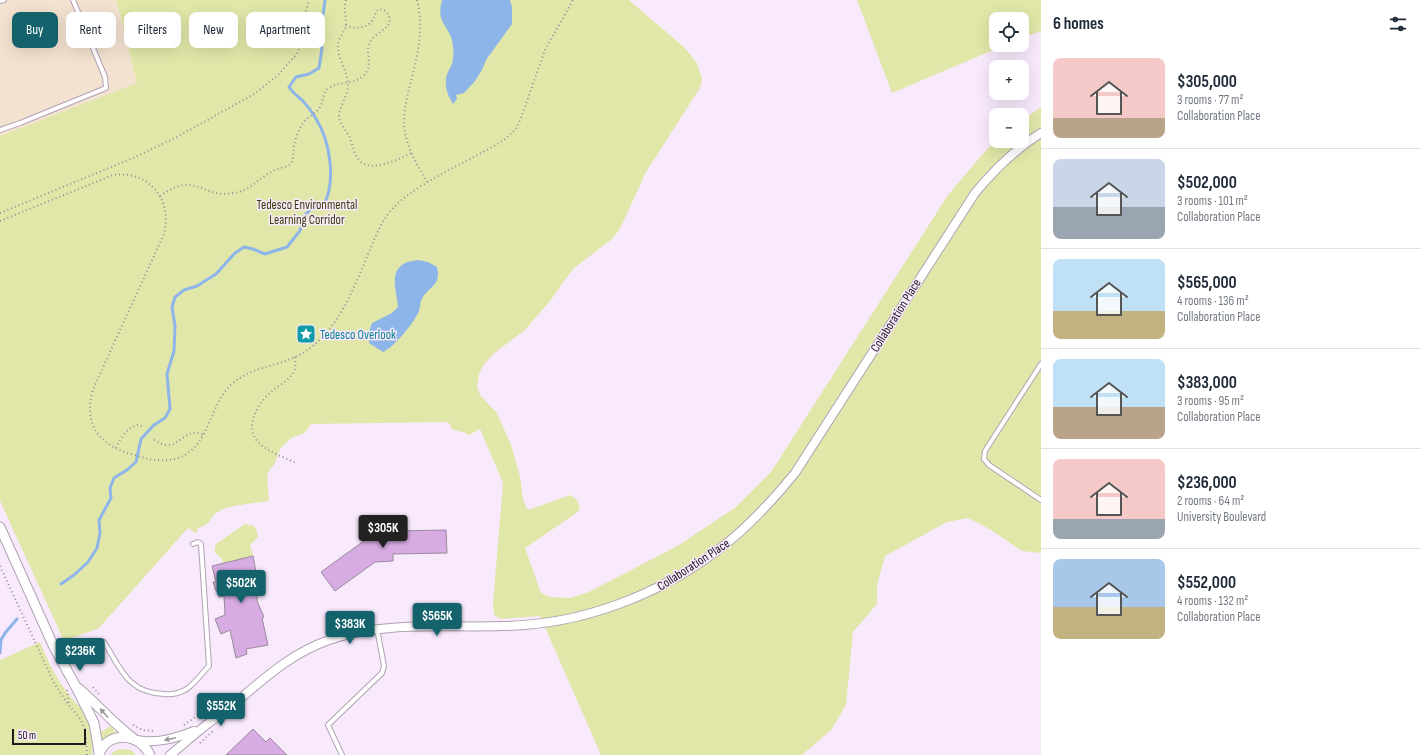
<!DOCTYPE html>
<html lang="en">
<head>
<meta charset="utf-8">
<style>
  :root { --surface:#fff; --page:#f6f6f7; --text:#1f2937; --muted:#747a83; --line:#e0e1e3; --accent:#14626b }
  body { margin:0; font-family:"Sofia Sans Condensed",sans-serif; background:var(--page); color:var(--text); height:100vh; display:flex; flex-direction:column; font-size:15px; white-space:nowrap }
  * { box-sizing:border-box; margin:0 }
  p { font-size:13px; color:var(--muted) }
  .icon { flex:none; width:22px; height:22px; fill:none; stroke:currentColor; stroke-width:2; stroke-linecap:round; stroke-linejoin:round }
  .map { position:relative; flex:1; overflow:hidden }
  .drawer { display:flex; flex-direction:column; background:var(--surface); width:380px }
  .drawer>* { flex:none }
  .banner { position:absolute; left:12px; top:12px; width:380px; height:36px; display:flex; gap:8px }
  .controls { position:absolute; left:989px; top:12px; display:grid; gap:8px }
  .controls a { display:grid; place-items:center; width:40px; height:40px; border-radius:8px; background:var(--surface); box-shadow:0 4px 16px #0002; font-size:20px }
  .scale { position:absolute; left:12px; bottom:10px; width:74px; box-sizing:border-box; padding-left:4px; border:2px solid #1f1920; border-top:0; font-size:11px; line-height:14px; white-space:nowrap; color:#1f1920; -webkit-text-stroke:3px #f9e9fd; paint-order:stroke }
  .price { position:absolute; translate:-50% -34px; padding:0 9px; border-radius:4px; background:var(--accent); color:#fff; font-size:13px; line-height:26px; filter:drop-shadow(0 1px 2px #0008) }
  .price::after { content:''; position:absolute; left:50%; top:24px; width:12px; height:9px; margin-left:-6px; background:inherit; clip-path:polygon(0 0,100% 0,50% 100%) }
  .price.active { background:#222; color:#fff }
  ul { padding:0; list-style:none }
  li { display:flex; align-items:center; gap:12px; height:100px; padding:0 12px }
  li+li { border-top:1px solid var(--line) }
  li span { display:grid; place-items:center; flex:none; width:112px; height:80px; border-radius:8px; color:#555 }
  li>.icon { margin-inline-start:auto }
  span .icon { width:48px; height:48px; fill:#fffc; stroke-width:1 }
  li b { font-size:17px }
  h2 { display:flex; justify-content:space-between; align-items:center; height:48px; padding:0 12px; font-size:17px }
  .tag { padding:0 14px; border-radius:8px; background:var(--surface); box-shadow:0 4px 16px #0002; font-size:14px; line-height:36px }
  .tag.active { background:var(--accent); color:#fff }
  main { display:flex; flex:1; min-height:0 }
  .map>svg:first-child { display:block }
</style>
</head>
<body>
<main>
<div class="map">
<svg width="1041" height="755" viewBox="0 0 1041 755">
  <rect width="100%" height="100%" fill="#f9e9fd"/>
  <path fill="#f3e2d0" d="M0,0H116L137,83L0,136Z"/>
  <path fill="#e1e7a8" d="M116,0H629L685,48L697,63L702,79L700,88L646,172L620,229L612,239L573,269L550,301L525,330L493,354L483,366L479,374L477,387L480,395L497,413L511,445L520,476L523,500L528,510L570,495L576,499L580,507L578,512L525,548L541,593L551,597L570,598L589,592L679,545L736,507L771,472L948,195L987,149L996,141H1022V120L1041,107V553L1022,551L991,530L968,518L947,522L885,556L877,585V604L853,632L846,705L831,730L802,755H601L540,616L501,619L494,615L493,603L503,483L480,429L469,435L463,432L453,430L448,422L311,424L305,433L291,438L280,449L275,463L269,471L267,475L269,501C257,503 229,505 219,511C209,517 211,526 197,528V532L196,533L188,528L99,628L64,641L0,501V136L137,83Z
    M857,0H1041V31L1022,38V19H996V45H1005L892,93Z
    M245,524L254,526L257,531L258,537L250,545L253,556L223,563L222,559L215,553V548L216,544Z
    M40,642C45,655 51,667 58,679C77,711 96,711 92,755H0V660Z
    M110,726L117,733L102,741L101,732Z
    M120,749L131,750L136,755H110L115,751Z"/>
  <path fill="#8db5e9" d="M442,0H510L512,7V24L486,60L482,70L475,81L464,93L456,95L457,99L453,104C447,94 443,83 448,72C450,68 453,63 453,58C454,54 453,50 453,46C451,25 435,25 442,0Z
    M418,260L428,262L437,267C442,287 427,286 421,301C420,304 420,308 419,311C415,322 393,348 383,352L369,343V332L372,323L392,313L398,307C397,292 388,272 405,263C409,261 414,261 418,260Z"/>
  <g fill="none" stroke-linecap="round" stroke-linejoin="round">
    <path stroke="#8db5e9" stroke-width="3" d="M61,584L74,575L88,562L97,548L100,533L99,520L111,498L110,488L114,478L127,470L136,462L141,439L154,425L165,418L170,409L167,374L174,351L175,326L172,307L175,297L184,290L197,286L216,274L235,253L244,247L253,249L265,254L287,247L299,232L303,224L304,216L311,209L323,206C337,182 330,140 315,117C312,112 307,105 302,100C297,96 293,93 289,87L296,77L309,74L319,68L322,48L320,37L325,0
      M0,653L1,640L5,633L17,619"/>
  </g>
  <path fill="#d7ace2" stroke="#998a9d" d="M391,516L392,531L446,530L447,553L393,554V561L375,562L335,591L321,572L379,530H362V517Z
    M253,556L256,572H259L261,581L259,582L260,588L257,589V601L264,617L262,618L268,645L246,649L247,654L236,658L230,630L221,634L215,619L225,615L224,596L219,597L218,590L216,591L213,582H216L212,566Z
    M253,729L266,742L270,738L287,755H226Z"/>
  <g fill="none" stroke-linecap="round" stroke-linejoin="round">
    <g stroke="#b0a1b4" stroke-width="6">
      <path id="service" d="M0,1L4,0
        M0,130L20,123L106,88L105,77L73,0
        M1041,364L985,451L984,459L989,465L1041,500
        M104,642C121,669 128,693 164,694C172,695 182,693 188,688C196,682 202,673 209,666L201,544L198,542L193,544
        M342,755L328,725L382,673L384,666L377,629"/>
    </g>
    <g stroke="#b0a1b4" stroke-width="10">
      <path id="minor" d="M137,740C157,744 176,738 194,731
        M170,755C180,747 190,738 200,730C209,722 219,716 229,708C262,681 287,655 329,640C385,621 445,628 503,626C581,625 660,595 722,547C749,526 773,500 795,473L975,193C994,170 1015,149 1041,133"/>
    </g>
    <g stroke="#b0a1b4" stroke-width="11">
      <path id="tertiary" d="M0,527L53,645L76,687L94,723L99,752
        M78,688C97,704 113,723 133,738
        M99,754C108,730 140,733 150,755"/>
    </g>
    <path stroke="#988d9b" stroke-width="2" stroke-dasharray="1 3" stroke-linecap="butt" d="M346,0C343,8 346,15 346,24C346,32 337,38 338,47C338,60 348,71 348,85C348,96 339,106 339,117C340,125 347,131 350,138C353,146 354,155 360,161C372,173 398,159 412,153
      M417,0C424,28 418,54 411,81C407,98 402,115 405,132C408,150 418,166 427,182
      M160,196C197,170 201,199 234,193C249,191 258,179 271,172C277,168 285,168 291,164C294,158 293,153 294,146C295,139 299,129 303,123C307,117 316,114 320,107C324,101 322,92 329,88C339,81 354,85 363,76C375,65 364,53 370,42C377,30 398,28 386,11L379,9C375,12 375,16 373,20C367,28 354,30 346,25
      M0,213L133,158L177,137L254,94L277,76L296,55L302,44L304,17L309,0
      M0,221L113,175C149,170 173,200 164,234L94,387C87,407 88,428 106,442C117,451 132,454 145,458C155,461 165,461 175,459C210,450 208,405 232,384C251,366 279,367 301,354C346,328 359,269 381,225C396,198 421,186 447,171C466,161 486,151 504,140L516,129L521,118L545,50L573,0
      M295,357C295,361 296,365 295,369C291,380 279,385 271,392C262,400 256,409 253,420C246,446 278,454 296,463
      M154,440C158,441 161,445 166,445C180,447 186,426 203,435
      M116,448C120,438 127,428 137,425L142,426
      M0,566L54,683L67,703L81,720L85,730
      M93,687L99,694
      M67,690L69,705
      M133,725L143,730L154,731
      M184,725L198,715L206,713
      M86,738L87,755
      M200,743L213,731"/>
    <use href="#service" stroke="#fff" stroke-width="4"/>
    <use href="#minor" stroke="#fff" stroke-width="8"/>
    <use href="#tertiary" stroke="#fff" stroke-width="9"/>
  </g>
  <defs><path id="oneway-solid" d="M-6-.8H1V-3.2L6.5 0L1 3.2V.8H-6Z"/></defs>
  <g fill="#9a989b">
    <use href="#oneway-solid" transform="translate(104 713) rotate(-132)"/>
    <use href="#oneway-solid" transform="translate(170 739) rotate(168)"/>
  </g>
  <defs>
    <g id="sight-square" transform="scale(1)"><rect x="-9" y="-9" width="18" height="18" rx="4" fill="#0f9aa8" stroke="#f9e9fd"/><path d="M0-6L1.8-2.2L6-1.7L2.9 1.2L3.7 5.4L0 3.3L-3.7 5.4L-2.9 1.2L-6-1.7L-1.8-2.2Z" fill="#fff"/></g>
  </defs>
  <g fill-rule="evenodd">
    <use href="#sight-square" x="306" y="334"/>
  </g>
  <g text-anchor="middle" stroke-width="3" stroke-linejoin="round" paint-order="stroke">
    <g font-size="13" fill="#393c08" stroke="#f9e9fd">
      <text x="307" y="209">Tedesco Environmental<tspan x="307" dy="15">Learning Corridor</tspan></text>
    </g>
    <g font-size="13" fill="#1f1920" stroke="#f9e9fd">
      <text transform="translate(895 315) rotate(-58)" y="5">Collaboration Place</text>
      <text transform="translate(693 564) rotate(-33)" y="5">Collaboration Place</text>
    </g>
    <g font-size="13" fill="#0d838f" stroke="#f9e9fd" text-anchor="start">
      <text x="320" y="339">Tedesco Overlook</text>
    </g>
  </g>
</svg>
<div class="controls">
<a><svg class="icon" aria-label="locate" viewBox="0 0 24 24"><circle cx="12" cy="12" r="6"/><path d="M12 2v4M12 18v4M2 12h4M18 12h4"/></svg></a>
<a>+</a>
<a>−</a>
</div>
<div class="scale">50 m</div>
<b class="price active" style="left:383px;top:549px">$305K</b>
<b class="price" style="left:241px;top:604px">$502K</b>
<b class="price" style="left:437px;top:637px">$565K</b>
<b class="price" style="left:350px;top:645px">$383K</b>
<b class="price" style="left:80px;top:672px">$236K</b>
<b class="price" style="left:221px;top:727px">$552K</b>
<div class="banner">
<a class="tag active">Buy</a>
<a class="tag">Rent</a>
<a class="tag">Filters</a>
<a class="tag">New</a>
<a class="tag">Apartment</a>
</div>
</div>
<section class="drawer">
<h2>6 homes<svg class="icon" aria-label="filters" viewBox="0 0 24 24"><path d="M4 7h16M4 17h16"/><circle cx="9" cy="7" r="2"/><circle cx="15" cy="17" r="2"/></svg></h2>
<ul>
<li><span style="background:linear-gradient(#f6c9c9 75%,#b9a48a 0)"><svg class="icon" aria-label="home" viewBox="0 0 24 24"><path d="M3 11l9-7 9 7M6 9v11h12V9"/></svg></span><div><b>$305,000</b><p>3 rooms · 77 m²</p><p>Collaboration Place</p></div></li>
<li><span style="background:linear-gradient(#c9d6e8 60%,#9aa5b1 0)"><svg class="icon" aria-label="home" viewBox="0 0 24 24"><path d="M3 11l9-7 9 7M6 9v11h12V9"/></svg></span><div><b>$502,000</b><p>3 rooms · 101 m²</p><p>Collaboration Place</p></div></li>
<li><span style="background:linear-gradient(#bfe0f5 65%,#c2b280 0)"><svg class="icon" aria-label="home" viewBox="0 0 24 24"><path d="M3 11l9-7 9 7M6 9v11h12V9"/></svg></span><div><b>$565,000</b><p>4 rooms · 136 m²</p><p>Collaboration Place</p></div></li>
<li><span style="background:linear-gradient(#bfe0f5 60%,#b9a48a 0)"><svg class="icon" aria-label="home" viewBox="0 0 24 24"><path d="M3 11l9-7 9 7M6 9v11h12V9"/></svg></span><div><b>$383,000</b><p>3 rooms · 95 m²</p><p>Collaboration Place</p></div></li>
<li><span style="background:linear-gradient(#f6c9c9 75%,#9aa5b1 0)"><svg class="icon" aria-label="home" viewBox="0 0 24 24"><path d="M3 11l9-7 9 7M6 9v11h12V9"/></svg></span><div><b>$236,000</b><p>2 rooms · 64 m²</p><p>University Boulevard</p></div></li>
<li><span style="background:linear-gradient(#a9c7e8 60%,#c2b280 0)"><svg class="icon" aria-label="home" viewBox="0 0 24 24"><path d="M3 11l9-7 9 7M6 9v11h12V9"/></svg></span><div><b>$552,000</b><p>4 rooms · 132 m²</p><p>Collaboration Place</p></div></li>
</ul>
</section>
</main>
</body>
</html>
